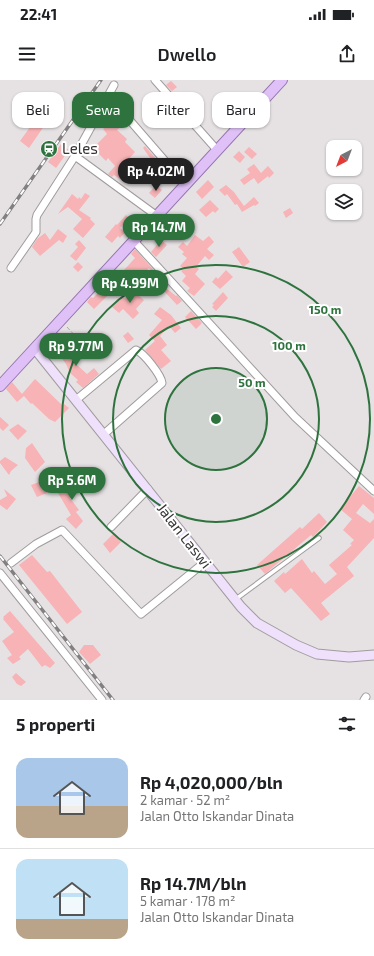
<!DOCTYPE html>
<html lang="id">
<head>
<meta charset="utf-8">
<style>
  :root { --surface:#fff; --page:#f2f2f2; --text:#202124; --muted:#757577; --line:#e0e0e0; --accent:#2e733e }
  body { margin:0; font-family:"Exo 2",sans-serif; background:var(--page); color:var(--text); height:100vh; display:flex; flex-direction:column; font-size:15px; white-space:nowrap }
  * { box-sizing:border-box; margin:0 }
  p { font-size:13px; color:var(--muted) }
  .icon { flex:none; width:22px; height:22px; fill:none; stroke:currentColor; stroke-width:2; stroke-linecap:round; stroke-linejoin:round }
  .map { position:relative; height:620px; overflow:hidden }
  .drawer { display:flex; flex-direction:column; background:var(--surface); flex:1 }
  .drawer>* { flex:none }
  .hud { position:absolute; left:12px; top:12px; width:350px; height:36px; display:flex; gap:8px }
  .needle { width:26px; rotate:222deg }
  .controls { position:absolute; left:326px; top:60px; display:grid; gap:8px }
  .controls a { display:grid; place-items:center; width:36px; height:36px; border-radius:8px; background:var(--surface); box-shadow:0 1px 3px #0004; font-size:20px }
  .price { position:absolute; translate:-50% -34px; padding:0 9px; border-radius:14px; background:var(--accent); color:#fff; font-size:13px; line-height:26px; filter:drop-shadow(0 1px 2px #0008) }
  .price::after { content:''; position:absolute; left:50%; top:24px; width:12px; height:9px; margin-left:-6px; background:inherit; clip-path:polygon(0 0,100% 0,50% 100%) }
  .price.on { background:#222; color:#fff }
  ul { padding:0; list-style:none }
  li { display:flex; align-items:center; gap:12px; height:100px; padding:0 16px }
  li+li { border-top:1px solid var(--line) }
  li span { display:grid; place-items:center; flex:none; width:112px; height:80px; border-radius:12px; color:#555 }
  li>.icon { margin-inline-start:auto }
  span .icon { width:48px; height:48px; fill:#fffc; stroke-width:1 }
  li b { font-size:17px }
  h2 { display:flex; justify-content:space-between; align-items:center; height:48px; padding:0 16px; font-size:17px }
  .pill { padding:0 14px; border-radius:12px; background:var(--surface); box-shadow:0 1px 3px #0004; font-size:14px; line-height:36px }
  .pill.on { background:var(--accent); color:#fff }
  .status { display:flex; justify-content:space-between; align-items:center; height:28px; padding:0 20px; background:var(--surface); direction:ltr }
  .status svg { height:11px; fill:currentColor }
  header { display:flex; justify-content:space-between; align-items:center; height:52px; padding:0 16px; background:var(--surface); font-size:18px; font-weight:600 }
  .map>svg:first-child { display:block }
</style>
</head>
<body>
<div class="status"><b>22:41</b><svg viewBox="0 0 49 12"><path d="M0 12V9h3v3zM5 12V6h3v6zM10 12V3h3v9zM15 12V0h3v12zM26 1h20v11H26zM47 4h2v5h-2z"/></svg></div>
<header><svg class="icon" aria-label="menu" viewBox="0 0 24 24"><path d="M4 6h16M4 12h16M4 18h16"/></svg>Dwello<svg class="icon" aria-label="share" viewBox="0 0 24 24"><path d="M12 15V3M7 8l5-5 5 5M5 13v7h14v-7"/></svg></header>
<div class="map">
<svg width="374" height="620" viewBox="0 0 374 620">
  <rect width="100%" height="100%" fill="#e6e2e4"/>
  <path fill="#f7b3b6" d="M171,1L177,7L172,11L166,5Z
    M40,13L50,20L54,15L62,20L29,68L20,61L38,36L29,29Z
    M117,33L125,43L117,50L127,59L125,62L135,72L120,89L127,95L123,101L114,95L112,97L108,94L115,86L108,78L106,81L93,68L107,54L103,49L114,42L110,38Z
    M61,64L69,70L56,88L48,82Z
    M145,66L162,86L158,89L143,68Z
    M249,67L257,74L252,79L244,72Z
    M239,71L245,77L240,83L233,77Z
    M254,84L261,93L268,86L274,93L269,98L268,96L258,104L254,98L244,105L240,100L250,93L247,89Z
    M208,100L214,107L202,119L196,112Z
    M156,105L162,110L155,118L149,113Z
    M226,105L234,112L244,126L254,117L259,123L255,126L254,125L242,132L237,124L235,125L227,114L225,116L219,110Z
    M85,113L90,116L79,130L91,138L90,139L95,144L83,158L73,149L82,139L68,127L58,134L72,114L78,119L79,117L81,119Z
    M210,120L219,129L215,133L213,131L206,137L199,130Z
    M290,128L293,133L286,138L283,132Z
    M126,135L129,139L120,148L125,152L120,158L118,156L112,163L105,157L116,144L117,145Z
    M58,149L67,156L63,163L59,160L40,176L32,167L37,159L45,153L50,160Z
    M195,155L203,161L209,156L214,162L207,169L214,175L209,180L205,176L196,187L199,189L195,194L205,204L194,216L187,211L190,208L182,201L186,196L181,191L184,189L180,186L187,178L182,174L184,172L178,167L183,162L187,166Z
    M79,160L86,168L76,181L70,176L78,167L75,164Z
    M161,160L167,165L156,177L151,172Z
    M239,167L250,182L243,187L232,172Z
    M135,169L158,195L157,197L149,188L137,201L124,190L135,178L131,174Z
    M78,182L83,187L78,192L73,187Z
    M226,190L233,197L220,209L212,202L216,197L218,199Z
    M162,201L167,206L158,214L153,208Z
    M134,208L141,214L139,216L144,220L136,229L139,233L133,239L123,229L119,233L112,227L123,217L125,219Z
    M166,208L176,216L177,215L182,221L177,225L163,210Z
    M102,209L108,215L94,229L87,222L91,217L93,218Z
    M223,212L228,218L216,231L212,227L214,225L212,224Z
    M160,227L171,235L181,248L175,253L169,246L160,256L167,265L161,270L171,281L161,289L145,270L155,261L149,255L162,240L154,234Z
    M191,231L202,243L196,249L185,237Z
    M128,252L134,259L128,263L123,256Z
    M64,263L74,278L77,285L87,294L94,288L99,294L83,308L76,302L78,300L70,293L66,284L55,269Z
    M35,299L62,325L64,324L69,328L55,342L49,339L32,323L31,324L24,316L17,322L6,309L12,302L22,314Z
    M0,337L9,345L3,351L0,348Z
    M18,344L27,351L18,360L9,350Z
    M32,363L45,382L35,392L25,378L26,368Z
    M5,377L18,385L11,391L9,395L0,383V381Z
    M64,395L75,410L81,405L84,400L90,408L83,414L80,412L70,418L79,430L76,432L83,441L76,449L66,439L71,435L58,413L64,406Z
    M42,401L47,413L37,417L31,405Z
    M359,406L374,418V434L363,424L356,433L370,443L374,439V458L347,487L354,496L321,523L330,534L321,541L291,508L285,513L274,501L284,492L285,494L302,479L312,493L314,491L325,504L337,494L329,485L352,465L350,464L354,460L343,450L352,439L340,429Z
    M4,409L16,419L7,430L0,425V420L7,416Z
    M319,433L327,442L313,457L311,455L265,494L257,485L300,447L302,449Z
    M114,453L121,462L110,473L103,464Z
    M32,475L47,492L50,491L82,532L67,544L19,485Z
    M10,531L55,583L50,588L45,585L42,587L28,569L19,577L21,579L13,584L7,578L12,575L2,561L14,552L3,539L4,538L3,537Z
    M84,565H93L101,575L90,584L79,572Z
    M16,593L26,602L21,606L17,604L12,597Z"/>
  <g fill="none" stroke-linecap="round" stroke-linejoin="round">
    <g stroke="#a09c9e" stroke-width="5.5">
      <path id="lane" d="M236,519L319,458"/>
    </g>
    <g stroke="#a09c9e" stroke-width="9">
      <path id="street" d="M155,0L217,70
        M114,5L75,76L157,136
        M120,29L185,104
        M134,161L295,337L374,411
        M11,188L36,152V139L37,135L75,76
        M76,320L136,270C144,273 161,295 162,303L104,354
        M111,447L148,409
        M11,483L36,464L62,450L141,534L205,482
        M0,493L102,620
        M364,620L366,617"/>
    </g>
    <g stroke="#a09c9e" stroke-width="11">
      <path id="secondary" d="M35,269L241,527L257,543L296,565L317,574L349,577L374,575"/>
    </g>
    <g stroke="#9675b0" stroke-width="12">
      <path id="primary" d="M0,306L282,0"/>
    </g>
    <path stroke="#aca9aa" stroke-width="1" stroke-dasharray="4 2" stroke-linecap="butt" d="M67,247L79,260"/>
    <use href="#lane" stroke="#fff" stroke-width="3.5"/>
    <use href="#street" stroke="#fff" stroke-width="7"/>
    <use href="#secondary" stroke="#efe0fb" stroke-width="9"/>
    <use href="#primary" stroke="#dfc1f7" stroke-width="10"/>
    <g stroke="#828081" stroke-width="3.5">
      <path id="rail" d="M0,144L101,0
        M0,476L113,620"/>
    </g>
    <use href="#rail" stroke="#fff" stroke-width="2" stroke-dasharray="6" stroke-linecap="butt"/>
  </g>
  <circle cx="216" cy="339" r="51" fill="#2e733e" fill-opacity=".12"/>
  <g fill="none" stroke="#2e733e" stroke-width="2">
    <circle cx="216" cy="339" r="51"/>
    <circle cx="216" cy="339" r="103"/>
    <circle cx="216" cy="339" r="154"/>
  </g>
  <defs>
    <g id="station-disc" transform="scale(0.9)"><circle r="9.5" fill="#2e733e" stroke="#fff"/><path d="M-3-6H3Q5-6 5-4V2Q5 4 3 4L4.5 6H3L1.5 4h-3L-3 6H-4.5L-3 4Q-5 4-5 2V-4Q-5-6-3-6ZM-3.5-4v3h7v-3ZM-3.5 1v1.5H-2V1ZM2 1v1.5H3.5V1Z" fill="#fff"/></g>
  </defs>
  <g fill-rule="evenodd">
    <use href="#station-disc" x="49" y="69"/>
  </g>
  <g text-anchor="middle" stroke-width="4" stroke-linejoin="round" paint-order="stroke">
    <g font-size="15" fill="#363536" stroke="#fff" text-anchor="start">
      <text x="62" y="74">Leles</text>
    </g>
    <g font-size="15" fill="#363536" stroke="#fff">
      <text transform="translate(184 456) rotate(52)" y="5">Jalan Laswi</text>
    </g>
  </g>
  <circle cx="216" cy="339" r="6" fill="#2e733e" stroke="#fff" stroke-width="2"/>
  <g font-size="12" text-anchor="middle" font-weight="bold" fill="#2e733e" stroke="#fff" stroke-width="4" stroke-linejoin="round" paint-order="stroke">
    <text x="325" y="234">150 m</text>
    <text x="289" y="270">100 m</text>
    <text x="252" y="307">50 m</text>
  </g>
</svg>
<div class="controls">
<a><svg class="needle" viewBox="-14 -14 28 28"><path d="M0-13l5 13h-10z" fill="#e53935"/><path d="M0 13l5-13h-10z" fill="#757577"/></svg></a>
<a><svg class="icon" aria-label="layers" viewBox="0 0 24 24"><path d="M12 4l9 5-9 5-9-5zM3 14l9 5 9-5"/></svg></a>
</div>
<b class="price on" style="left:156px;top:112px">Rp 4.02M</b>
<b class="price" style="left:159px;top:168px">Rp 14.7M</b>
<b class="price" style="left:130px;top:224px">Rp 4.99M</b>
<b class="price" style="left:76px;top:287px">Rp 9.77M</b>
<b class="price" style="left:72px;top:421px">Rp 5.6M</b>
<div class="hud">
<a class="pill">Beli</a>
<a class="pill on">Sewa</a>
<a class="pill">Filter</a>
<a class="pill">Baru</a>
</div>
</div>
<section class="drawer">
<h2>5 properti<svg class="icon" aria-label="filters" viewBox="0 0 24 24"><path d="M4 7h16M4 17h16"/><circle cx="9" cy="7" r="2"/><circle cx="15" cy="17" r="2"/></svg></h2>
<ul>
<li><span style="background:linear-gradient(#a9c7e8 60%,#b9a48a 0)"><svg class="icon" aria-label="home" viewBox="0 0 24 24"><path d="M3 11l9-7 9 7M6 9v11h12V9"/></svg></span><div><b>Rp 4,020,000/bln</b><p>2 kamar · 52 m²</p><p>Jalan Otto Iskandar Dinata</p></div></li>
<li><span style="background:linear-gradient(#bfe0f5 75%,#b9a48a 0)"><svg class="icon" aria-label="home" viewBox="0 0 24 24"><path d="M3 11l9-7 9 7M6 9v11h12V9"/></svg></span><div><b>Rp 14.7M/bln</b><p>5 kamar · 178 m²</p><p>Jalan Otto Iskandar Dinata</p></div></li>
</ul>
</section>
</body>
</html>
